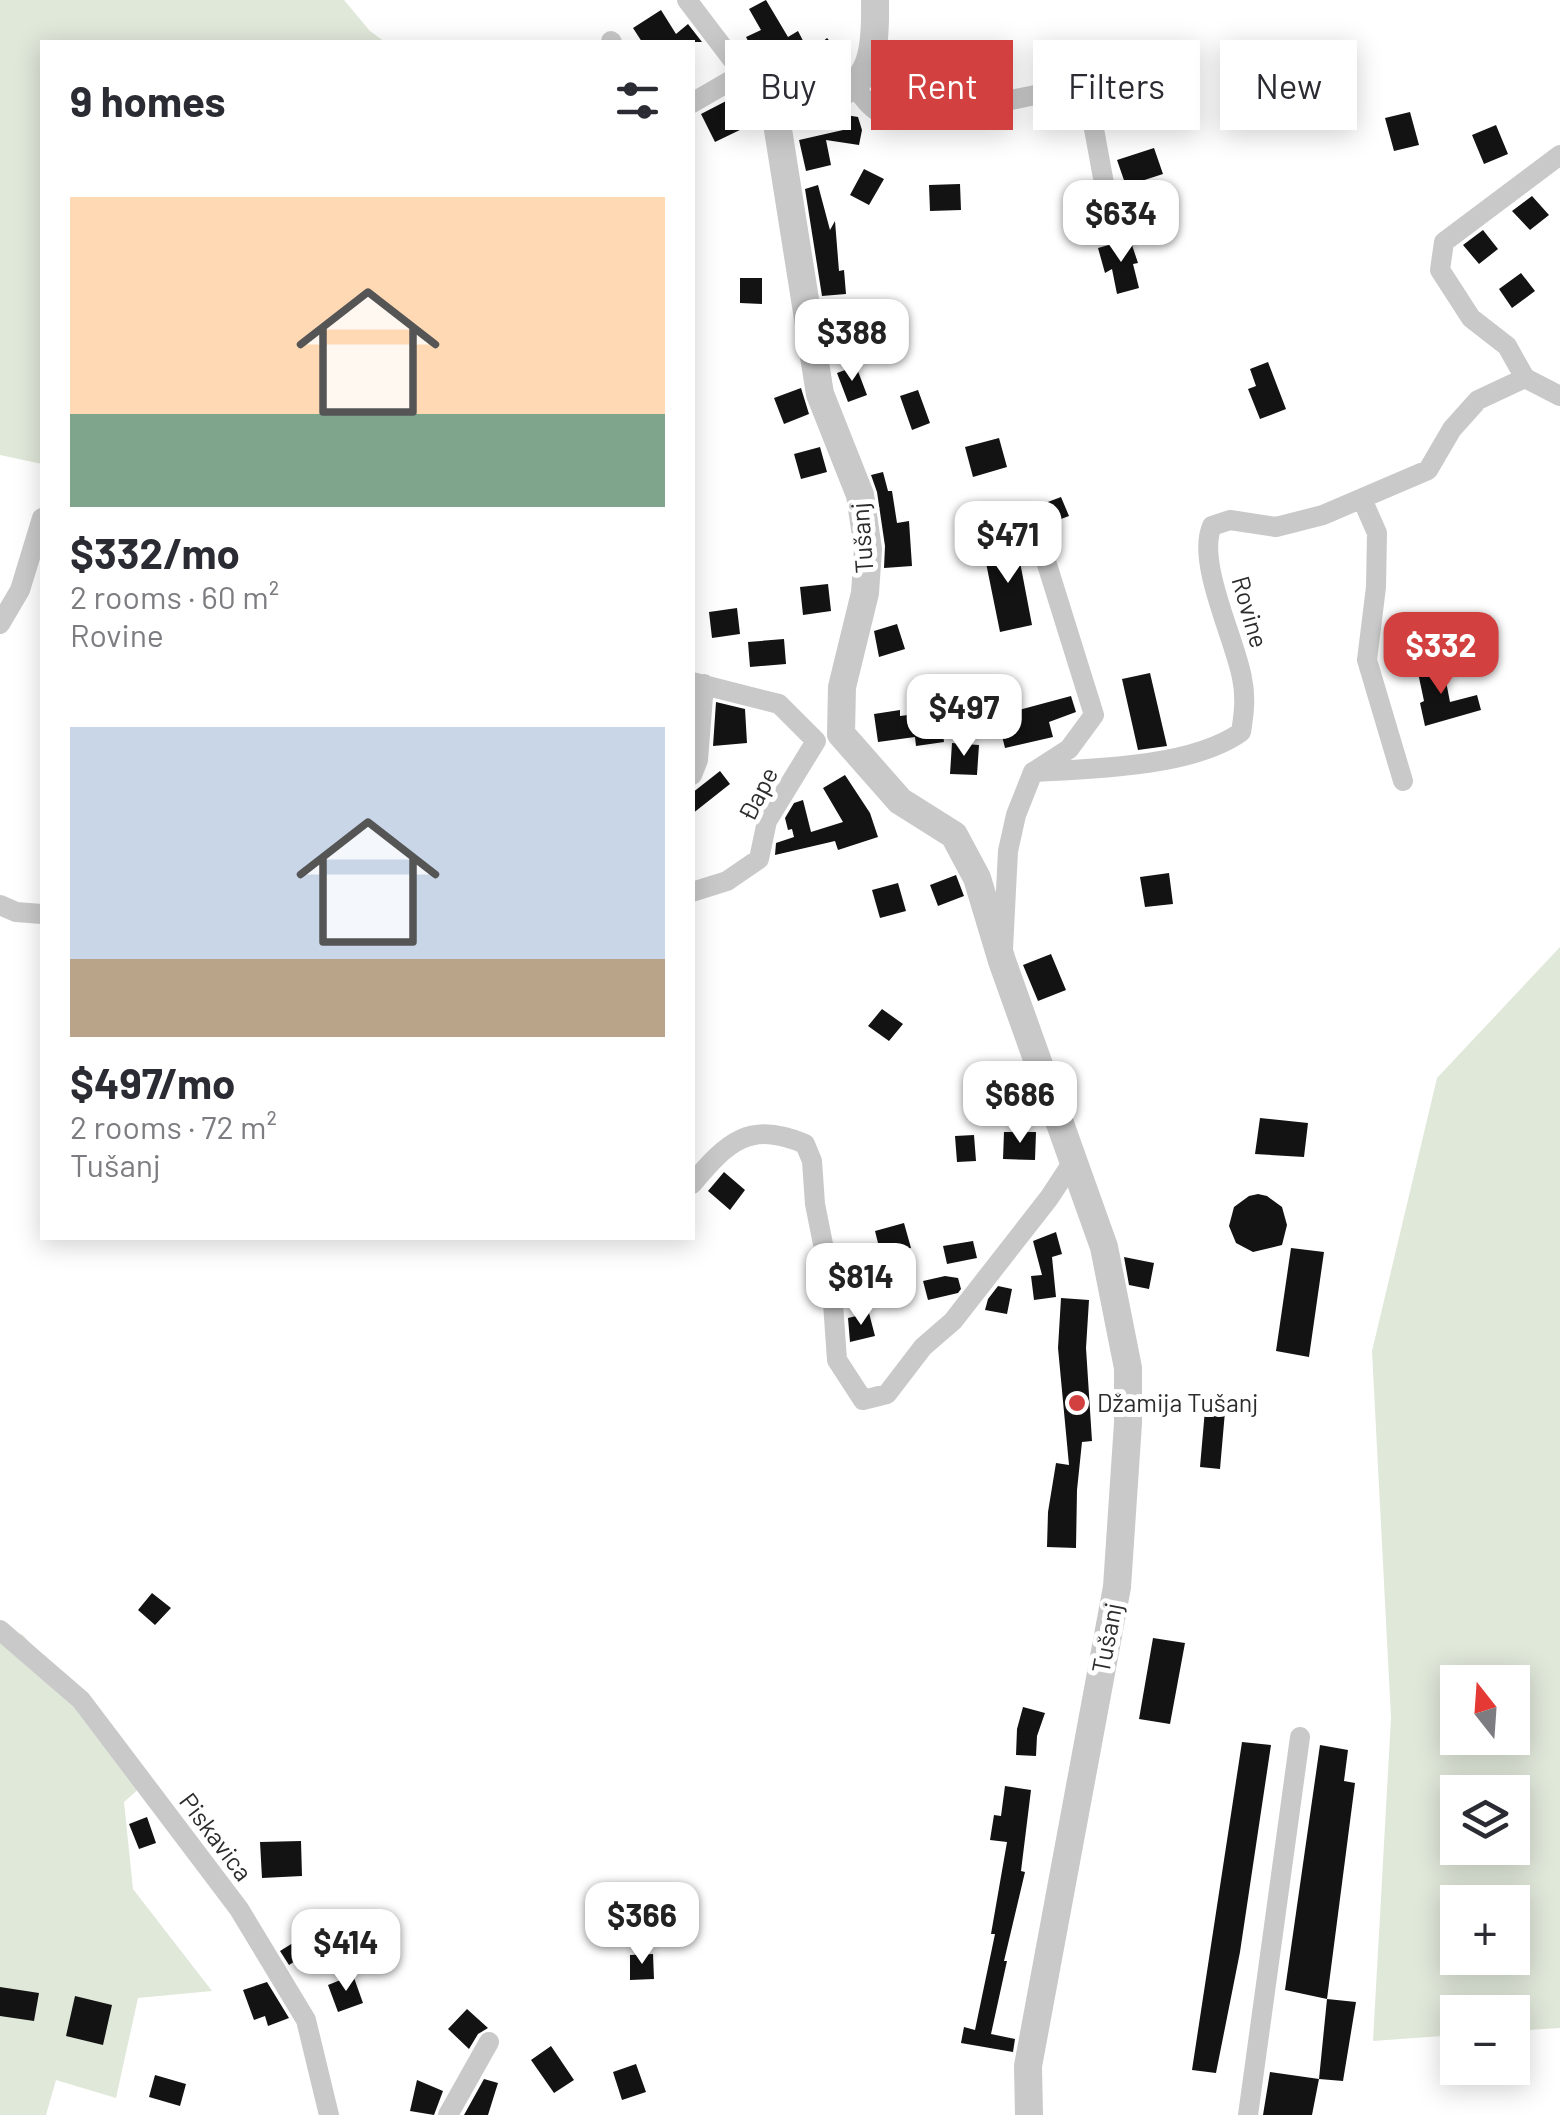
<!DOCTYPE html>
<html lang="en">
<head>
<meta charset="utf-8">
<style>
  :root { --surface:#fff; --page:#f7f7f7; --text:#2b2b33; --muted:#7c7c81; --accent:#d2403f }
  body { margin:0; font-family:Barlow,sans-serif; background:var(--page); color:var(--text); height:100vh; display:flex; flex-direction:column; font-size:38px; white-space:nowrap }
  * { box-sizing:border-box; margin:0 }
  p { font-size:32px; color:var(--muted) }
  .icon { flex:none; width:55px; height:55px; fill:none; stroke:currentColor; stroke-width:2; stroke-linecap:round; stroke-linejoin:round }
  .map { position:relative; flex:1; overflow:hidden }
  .panel { position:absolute; left:40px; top:40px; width:655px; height:1200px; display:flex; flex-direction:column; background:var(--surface); border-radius:0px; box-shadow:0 5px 25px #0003 }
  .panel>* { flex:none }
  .banner { position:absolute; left:725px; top:40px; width:685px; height:90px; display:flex; gap:20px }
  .needle { width:65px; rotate:343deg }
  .controls { position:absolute; left:1440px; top:1665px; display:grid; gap:20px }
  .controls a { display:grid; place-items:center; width:90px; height:90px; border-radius:0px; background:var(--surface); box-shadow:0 5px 25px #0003; font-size:50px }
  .price { position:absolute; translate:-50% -85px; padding:0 22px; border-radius:20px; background:#fff; color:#222; font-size:32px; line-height:65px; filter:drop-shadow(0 2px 5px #0008) }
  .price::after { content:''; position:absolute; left:50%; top:60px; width:30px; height:22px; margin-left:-15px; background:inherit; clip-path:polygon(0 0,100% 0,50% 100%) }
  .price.active { background:var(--accent); color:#fff }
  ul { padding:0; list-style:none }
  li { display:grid; align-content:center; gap:20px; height:530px; padding:0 30px }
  li span { display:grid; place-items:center; height:310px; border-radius:0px; color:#555 }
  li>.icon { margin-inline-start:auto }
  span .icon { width:180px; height:180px; fill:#fffc; stroke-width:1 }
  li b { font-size:42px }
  h2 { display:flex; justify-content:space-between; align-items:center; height:120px; padding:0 30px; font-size:42px }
  .tag { padding:0 35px; border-radius:0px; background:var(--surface); box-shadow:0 5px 25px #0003; font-size:35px; line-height:90px }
  .tag.active { background:var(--accent); color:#fff }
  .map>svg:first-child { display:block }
</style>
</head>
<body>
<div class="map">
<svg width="1560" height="2115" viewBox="0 0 1560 2115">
  <rect width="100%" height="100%" fill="#fff"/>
  <path fill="#e0e8da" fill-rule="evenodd" d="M0,0H344L370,31L385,42H42V464L0,455Z
    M1560,947V2028L1513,2031L1512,2012H1458L1457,2035L1373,2041L1391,1718L1372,1351L1437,1078ZM1458,1682H1512V1738H1458ZM1512,1792V1848H1458V1792ZM1458,1902H1512V1958H1458Z
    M0,1627L23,1635L150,1779L124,1802L133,1889L212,1991L138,1998L116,2098L56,2080L46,2115H0Z"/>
  <path fill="#131313" d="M766,0L788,37L798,31L813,60L769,83L746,37L761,30L749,9Z
    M661,10L676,34L688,24L702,42H642L633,28Z
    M827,38L849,63L832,77L811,52Z
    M964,58L973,85L943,96L933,68Z
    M1137,70L1146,96L1106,111L1096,85Z
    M730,99L744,128L715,142L701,114Z
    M1410,112L1419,145L1394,151L1385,118Z
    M846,115L858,117L862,130L859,145L826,140L831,165L806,171L799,140L843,130Z
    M1496,125L1508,154L1484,164L1472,135Z
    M1154,148L1163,174L1126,186L1117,160Z
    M864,169L884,179L869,205L850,195Z
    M960,184L961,210L930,211L929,185Z
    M818,185L830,230L835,221L839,271L844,270L846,294L822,296L805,189Z
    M1532,196L1549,215L1530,230L1512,211Z
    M1483,230L1498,249L1479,264L1463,245Z
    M1130,239L1138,263L1133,264L1139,288L1117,294L1112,269L1105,273L1098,248Z
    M1521,273L1535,291L1512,308L1499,289Z
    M740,278H762V304L740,303Z
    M1268,362L1286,409L1260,419L1248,389L1256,386L1250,369Z
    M856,366L867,395L848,402L837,373Z
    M801,388L809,414L784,424L774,398Z
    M918,390L930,423L912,430L900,396Z
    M999,438L1007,467L973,477L965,447Z
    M820,447L827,472L801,479L794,454Z
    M883,472L888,491H892L897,523L909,521L912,566L884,568L885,546L877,492L871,475Z
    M1061,497L1069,516L1015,536L1008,517Z
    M1016,541L1032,625L1000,632L983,548Z
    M828,584L831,611L803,615L800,587Z
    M737,608L740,634L712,638L709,612Z
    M897,624L905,649L879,657L874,631Z
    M784,639L786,664L750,667L748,642Z
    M1442,661L1450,702L1477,695L1481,710L1425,726L1420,703L1424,701L1417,668Z
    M1150,673L1167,746L1138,750L1122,679Z
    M1071,696L1076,712L1049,722L1053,737L1005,748L997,716Z
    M716,702L745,709L747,743L713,746Z
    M900,710V716L940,711L944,742L916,746L915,737L878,742L874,714Z
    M952,743L979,745L977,775L950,774Z
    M720,771L730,784L692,814V793Z
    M845,775L870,813L878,837L838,850L835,841L775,855L776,843L794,837L792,829L788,830L785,818L794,803L803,800L811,832L843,822L823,788Z
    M1169,873L1173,904L1145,907L1140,877Z
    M956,875L964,896L938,906L930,885Z
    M898,883L906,911L880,918L872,890Z
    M1051,954L1066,990L1038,1001L1023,965Z
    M882,1009L903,1024L889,1041L868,1026Z
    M1260,1118L1308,1123L1304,1157L1255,1154Z
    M1004,1132H1036L1035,1160L1003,1159Z
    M974,1135L976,1161L957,1162L955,1136Z
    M724,1172L745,1190L730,1210L708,1191Z
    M1258,1194L1267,1196L1282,1207L1287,1225L1282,1245L1253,1252L1236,1243L1229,1226L1234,1207L1249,1196Z
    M904,1223L911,1248L881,1255L875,1231Z
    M1056,1232L1062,1254L1052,1257L1056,1297L1034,1300L1031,1276L1042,1275L1033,1241Z
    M973,1241L977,1258L947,1264L943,1246Z
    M1291,1248L1324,1252L1309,1357L1276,1351Z
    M1124,1257L1154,1263L1149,1289L1129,1285Z
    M945,1276L958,1278L961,1289L958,1293L928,1300L923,1281Z
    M998,1286L1012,1289L1007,1314L985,1310L988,1299Z
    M1061,1298L1089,1300L1086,1348L1092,1441L1082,1442L1077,1490L1076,1548L1047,1547L1048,1512L1056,1463L1069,1465L1058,1348Z
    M869,1313L875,1336L850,1342L848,1318Z
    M1206,1398L1226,1400L1220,1469L1200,1467Z
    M152,1593L171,1608L155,1625L138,1610Z
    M1153,1638L1185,1643L1170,1724L1139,1719Z
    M1023,1707L1045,1713L1037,1736L1036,1756L1016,1755L1017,1729Z
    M1242,1742L1271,1745L1240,1952L1216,2073L1192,2070Z
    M1320,1745L1348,1750L1344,1781L1355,1783L1327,1999L1285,1990Z
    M1005,1786L1031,1790L1021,1871L1025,1872L1004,1961H1007L991,2034L1015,2039L1013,2052L961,2043L964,2027L975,2030L995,1934H991L1007,1842L990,1840L994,1815L1001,1816Z
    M147,1817L156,1843L139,1849L129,1824Z
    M301,1841L302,1876L262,1878L260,1842Z
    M317,1928L329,1948L318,1955L313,1950L289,1965L280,1951Z
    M653,1954L654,1979L630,1980V1955Z
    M353,1975L363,2003L338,2012L328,1985Z
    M267,1982L289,2018L268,2026L265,2016L254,2020L243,1990Z
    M0,1987L39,1993L34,2021L0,2016Z
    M75,1996L112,2005L103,2045L66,2036Z
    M1327,1999L1356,2002L1343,2081L1319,2079Z
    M467,2009L488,2028L478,2034L469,2049L448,2029Z
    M551,2046L574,2080L554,2093L531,2060Z
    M636,2064L646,2092L622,2100L613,2072Z
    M1270,2072L1319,2079L1312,2115H1263Z
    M155,2075L186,2084L180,2106L149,2097Z
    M484,2079L498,2083L488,2115H464Z
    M417,2080L443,2091L434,2115L410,2111Z"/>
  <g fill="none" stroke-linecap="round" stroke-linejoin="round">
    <path stroke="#c9c9c9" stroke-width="20" d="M687,0L776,117
      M611,41L612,42
      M855,87C863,97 871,110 883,114C912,125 1040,93 1078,86L1089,102L1108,205
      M692,103L742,74
      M1560,155L1444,242L1440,270L1471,318L1507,346L1525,378L1560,396
      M1362,499L1377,533L1376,587L1367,660L1403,781
      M0,624L20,590L42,518
      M692,682L779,704L816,741
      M1035,771L1069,749L1094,715L1040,542
      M692,775L698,760L704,684
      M692,892L727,881L759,859L767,821L816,741
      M0,905L16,912L42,914
      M1003,949L1008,851L1016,815L1033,772C1091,769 1193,767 1241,732C1244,714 1246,697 1242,678C1235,639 1196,562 1212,526L1230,520L1276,527L1323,515L1428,470L1452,429L1478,400L1525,378
      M692,1184C727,1142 750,1120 805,1144L812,1161L815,1204L832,1289L837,1360L863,1400L887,1394L923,1347L953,1321L1049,1198L1072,1163
      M0,1630L81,1700L239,1909L306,2020L329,2115
      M448,2115L489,2042
      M1248,2115L1300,1737"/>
    <path stroke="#c9c9c9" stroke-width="28" d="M875,0C877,95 855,87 776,117L820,394L860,495L868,549L865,593L842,687L841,734L900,801L954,835L977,878L1002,961L1104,1247L1128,1368V1423L1117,1587L1028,2066L1029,2115"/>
  </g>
  <circle fill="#d2403f" stroke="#fff" stroke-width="4" cx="1077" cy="1403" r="10"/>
  <g text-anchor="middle" stroke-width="10" stroke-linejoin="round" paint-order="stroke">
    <g font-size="25" fill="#2c2c2c" stroke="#fff">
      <text transform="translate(862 538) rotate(-94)" y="9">Tušanj</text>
      <text transform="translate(1250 612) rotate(74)" y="9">Rovine</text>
      <text transform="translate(758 794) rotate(-63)" y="9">Đape</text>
      <text transform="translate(1107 1638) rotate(-79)" y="9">Tušanj</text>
      <text transform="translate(216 1837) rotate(53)" y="9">Piskavica</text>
    </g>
    <g font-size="25" fill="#2c2c2c" stroke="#fff" text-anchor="start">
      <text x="1097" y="1412">Džamija Tušanj</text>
    </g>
  </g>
</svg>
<div class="controls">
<a><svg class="needle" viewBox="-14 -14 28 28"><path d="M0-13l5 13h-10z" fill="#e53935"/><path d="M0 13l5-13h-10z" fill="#7c7c81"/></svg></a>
<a><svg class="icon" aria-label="layers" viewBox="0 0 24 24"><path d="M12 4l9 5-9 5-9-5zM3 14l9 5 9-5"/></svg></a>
<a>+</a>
<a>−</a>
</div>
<b class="price" style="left:1121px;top:265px">$634</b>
<b class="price" style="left:852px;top:384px">$388</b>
<b class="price" style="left:1008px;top:586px">$471</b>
<b class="price active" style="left:1441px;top:697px">$332</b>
<b class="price" style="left:964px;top:759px">$497</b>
<b class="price" style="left:1020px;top:1146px">$686</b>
<b class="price" style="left:861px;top:1328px">$814</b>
<b class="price" style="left:642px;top:1967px">$366</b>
<b class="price" style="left:346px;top:1994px">$414</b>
<div class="banner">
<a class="tag">Buy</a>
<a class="tag active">Rent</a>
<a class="tag">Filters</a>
<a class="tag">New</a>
</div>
<section class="panel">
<h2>9 homes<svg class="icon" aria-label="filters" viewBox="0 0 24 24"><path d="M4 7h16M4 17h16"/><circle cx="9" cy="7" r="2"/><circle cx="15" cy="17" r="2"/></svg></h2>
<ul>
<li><span style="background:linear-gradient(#ffd9b3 70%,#7fa58c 0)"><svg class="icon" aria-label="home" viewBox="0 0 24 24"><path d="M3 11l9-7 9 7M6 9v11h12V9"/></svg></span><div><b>$332/mo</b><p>2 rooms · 60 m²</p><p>Rovine</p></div></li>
<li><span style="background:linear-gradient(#c9d6e8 75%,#b9a48a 0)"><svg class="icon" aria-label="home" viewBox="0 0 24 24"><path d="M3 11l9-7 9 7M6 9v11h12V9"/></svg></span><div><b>$497/mo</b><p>2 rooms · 72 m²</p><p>Tušanj</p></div></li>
</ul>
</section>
</div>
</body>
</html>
